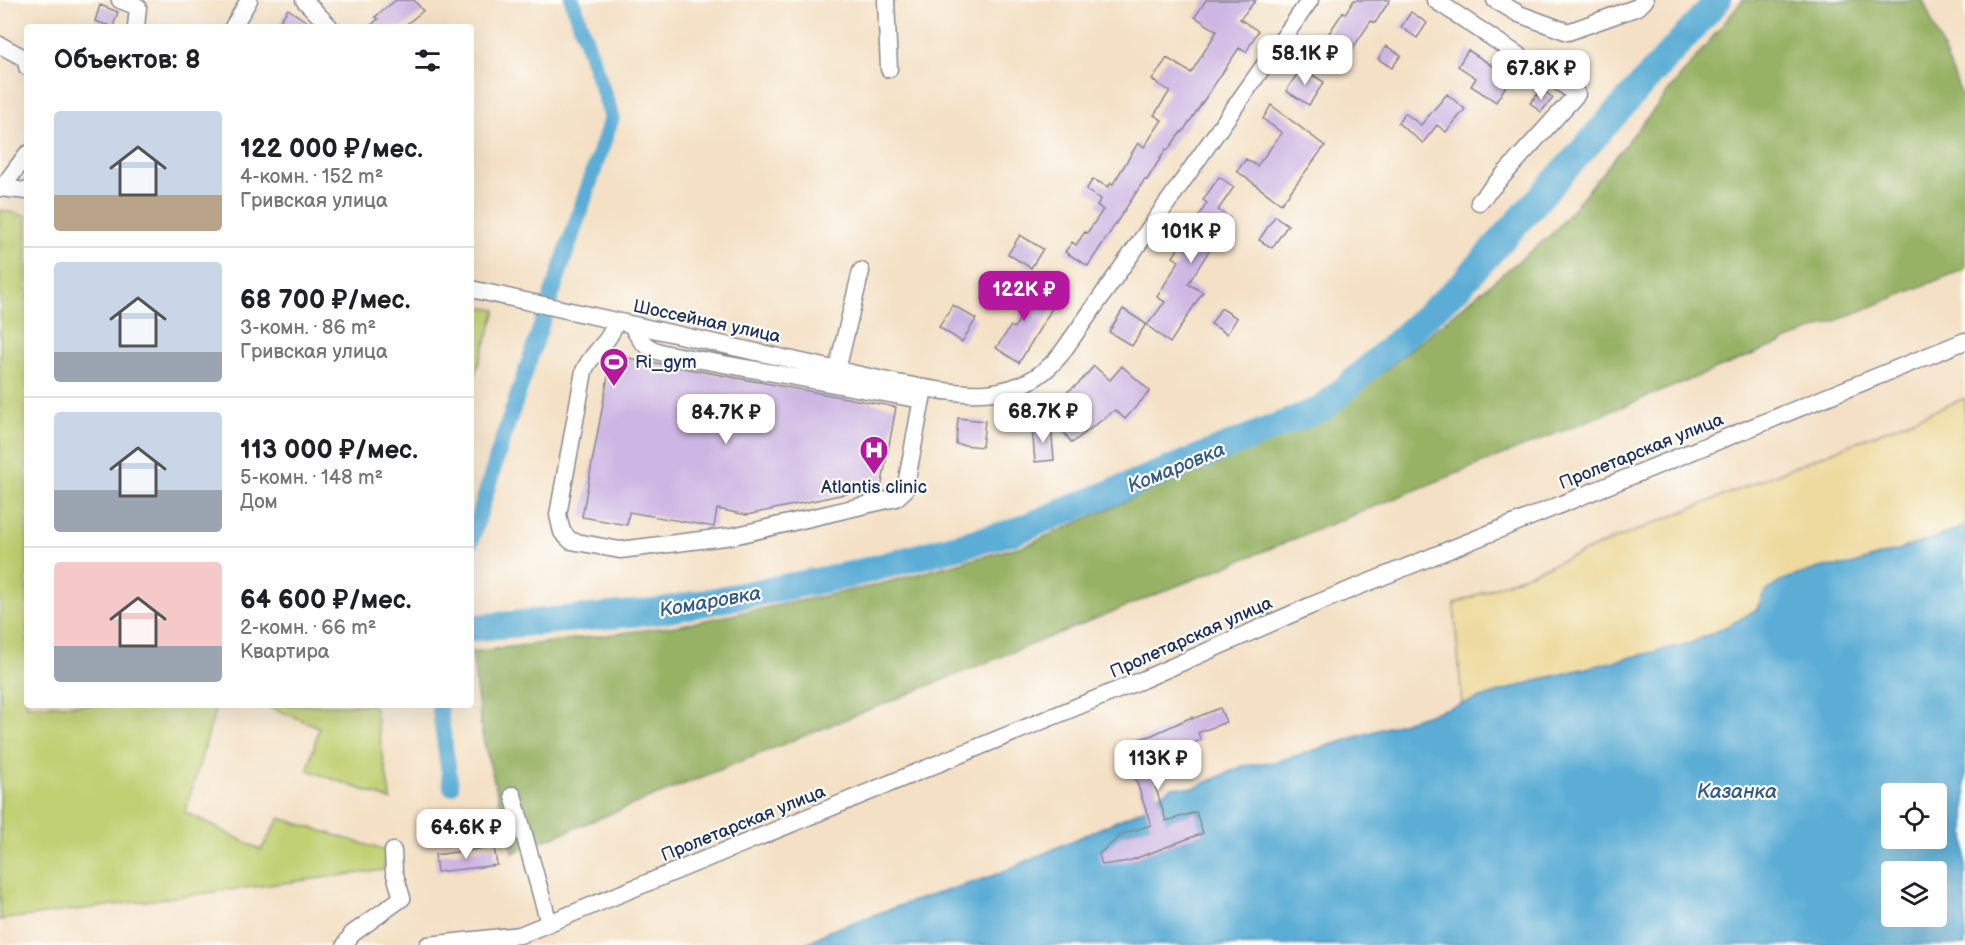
<!DOCTYPE html>
<html lang="ru">
<head>
<meta charset="utf-8">
<style>
  :root { --surface:#fff; --page:#f2f2f2; --text:#202124; --muted:#757577; --line:#e0e0e0; --accent:#b5179e }
  body { margin:0; font-family:"Balsamiq Sans",sans-serif; background:var(--page); color:var(--text); height:100vh; display:flex; flex-direction:column; font-size:22px; white-space:nowrap }
  * { box-sizing:border-box; margin:0 }
  p { font-size:20px; color:var(--muted) }
  .icon { flex:none; width:33px; height:33px; fill:none; stroke:currentColor; stroke-width:2; stroke-linecap:round; stroke-linejoin:round }
  .map { position:relative; flex:1; overflow:hidden }
  .drawer { position:absolute; left:24px; top:24px; width:450px; height:684px; display:flex; flex-direction:column; background:var(--surface); border-radius:6px; box-shadow:0 6px 24px #0002 }
  .drawer>* { flex:none }
  .buttons { position:absolute; left:1881px; top:783px; display:grid; gap:12px }
  .buttons a { display:grid; place-items:center; width:66px; height:66px; border-radius:6px; background:var(--surface); box-shadow:0 6px 24px #0002; font-size:30px }
  .price { position:absolute; translate:-50% -51px; padding:0 14px; border-radius:12px; background:#fff; color:#222; font-size:20px; line-height:39px; filter:drop-shadow(0 2px 3px #0008) }
  .price::after { content:''; position:absolute; left:50%; top:36px; width:18px; height:14px; margin-left:-9px; background:inherit; clip-path:polygon(0 0,100% 0,50% 100%) }
  .price.selected { background:var(--accent); color:#fff }
  ul { padding:0; list-style:none }
  li { display:flex; align-items:center; gap:18px; height:150px; padding:0 30px }
  li+li { border-top:2px solid var(--line) }
  li span { display:grid; place-items:center; flex:none; width:168px; height:120px; border-radius:6px; color:#555 }
  li>.icon { margin-inline-start:auto }
  span .icon { width:72px; height:72px; fill:#fffc; stroke-width:1 }
  li b { font-size:26px }
  h2 { display:flex; justify-content:space-between; align-items:center; height:72px; padding:0 30px; font-size:26px }
  .map>svg:first-child { display:block }
</style>
</head>
<body>
<div class="map">
<svg width="1965" height="945" viewBox="0 0 1965 945">
  <rect width="100%" height="100%" fill="#fdfcf7"/>
  <filter id="ink" filterUnits="userSpaceOnUse"><feTurbulence type="fractalNoise" baseFrequency=".0167" numOctaves="2"/><feDisplacementMap in="SourceGraphic" scale="12" xChannelSelector="R" yChannelSelector="G"/><feConvolveMatrix kernelMatrix="1 2 1 2 8 2 1 2 1" color-interpolation-filters="sRGB"/></filter>
  <filter id="wash" filterUnits="userSpaceOnUse"><feTurbulence type="fractalNoise" baseFrequency=".008" numOctaves="4" result="noise"/><feDisplacementMap in="SourceGraphic" scale="24" xChannelSelector="R" yChannelSelector="G"/><feGaussianBlur stdDeviation="1.35" result="paint"/><feColorMatrix in="noise" values="0 0 0 0 0 0 0 0 0 0 0 0 0 0 0 0 0 1.4 0 .05"/><feComposite in="paint" operator="in"/></filter>
  <g filter="url(#wash)">
    <rect width="100%" height="100%" fill="#f4e0c4"/>
    <path fill="#c1d073" stroke="#6e8068" stroke-width="1.5" d="M0,210L27,216V705H217L185,812L261,850L280,818L386,851L383,870L0,920Z
      M471,305L496,310L471,387Z
      M263,705H374L391,800L308,770L319,727Z"/>
    <path fill="#98b265" stroke="#5a7062" stroke-width="1.5" d="M1743,0H1923L1965,103V269L513,853L482,735L472,652L677,626L873,586L1026,545L1336,410L1554,232Z"/>
    <path fill="#eeda9e" stroke="#84847e" stroke-width="1.5" d="M1963,399H1965V526L1935,538L1851,565L1819,568L1764,593L1757,609L1732,624L1691,643L1541,679L1462,705L1454,604Z"/>
    <path fill="#5badd6" stroke="#3b6e9a" stroke-width="1.5" fill-rule="evenodd" d="M1965,526V945H803L829,931L904,904L993,876L1148,807L1153,799L1172,787L1194,788L1243,766L1279,761L1541,679L1691,643L1732,624L1757,609L1764,593L1783,580L1819,568L1851,565L1935,538ZM1892,794H1936V838H1892ZM1196,812L1203,833L1129,861L1123,834ZM1892,872H1936V916H1892Z"/>
    <g fill="none" stroke-linecap="round" stroke-linejoin="round">
      <path stroke="#5badd6" stroke-width="16" d="M471,542L501,444L612,117L572,0
        M439,705L451,787"/>
      <path stroke="#5badd6" stroke-width="27" d="M471,628L660,611L849,575L1013,532L1323,408L1460,286L1718,0"/>
    </g>
    <g id="blocks">
      <path fill="#cdb6e3" d="M396,0H414L423,11L403,27H369L378,19L375,17Z
        M1206,0H1256L1240,19L1258,31L1246,52L1239,48L1182,133L1181,132L1168,150L1166,149L1147,180L1145,179L1088,266L1065,252L1072,242L1076,245L1085,232L1087,233L1103,210L1097,205L1101,199L1086,190L1093,179L1108,187L1111,183L1113,184L1138,143L1144,147L1162,120L1154,115L1170,91L1152,80L1167,58L1191,73L1217,31L1195,17Z
        M1354,0H1390L1375,23L1371,21L1347,57L1323,42L1343,12L1345,14Z
        M100,5L118,12L113,27L95,21Z
        M288,9L315,27H276Z
        M1411,12L1427,23L1417,38L1401,27Z
        M1386,46L1401,55L1392,68L1378,59Z
        M1468,50L1511,78L1496,102L1471,86L1476,78L1458,66Z
        M1301,68L1324,82L1309,105L1286,91Z
        M1542,89L1553,98L1541,112L1530,103Z
        M1447,94L1465,109L1446,132L1437,125L1423,143L1398,123L1405,113L1421,125Z
        M1271,105L1325,146L1281,204L1237,171L1246,159L1257,166L1282,133L1263,119Z
        M1219,177L1234,187L1218,210L1230,218L1188,284L1203,292L1170,343L1147,325L1165,302L1157,297L1179,261L1173,257L1207,203L1203,200Z
        M1275,216L1288,225L1272,248L1259,240Z
        M1020,235L1043,249L1031,268L1008,254Z
        M1012,280L1053,307L1019,363L996,348L1011,326L1014,328L1027,308L1004,293Z
        M953,305L976,319L962,342L939,327Z
        M1221,308L1237,318L1227,334L1211,324Z
        M1123,309L1146,324L1132,346L1109,332Z
        M612,355L896,407L881,489L851,484L849,493L747,515L717,509L714,527L629,512L627,525L582,517Z
        M1094,366L1110,380L1122,366L1150,391L1125,419L1115,410L1072,443L1051,416L1061,409L1055,401L1079,383Z
        M958,418L985,421L982,447L956,444Z
        M1051,425L1054,460L1035,462L1032,427Z
        M1220,708L1226,722L1198,733L1201,740L1151,761L1154,771L1151,772L1166,821L1196,812L1203,833L1129,861L1102,865L1099,854L1123,834L1151,825L1135,777L1132,778L1122,744L1150,736L1192,717V719Z
        M494,847L497,865L437,872L435,855Z"/>
    </g>
  </g>
  <g filter="url(#ink)">
    <use href="#blocks" fill-opacity="0" stroke="#888891" stroke-width="1.5"/>
    <g fill="none" stroke-linecap="round" stroke-linejoin="round">
      <g stroke="#888891" stroke-width="19">
        <path id="minor" d="M120,0L138,7L136,27
          M304,0L330,27
          M886,0L889,69
          M1435,0L1577,94L1479,202
          M1495,0L1519,14L1568,32L1638,7L1645,0
          M233,27L249,0
          M0,45L26,59L27,67
          M0,188L27,191
          M2,188L27,154
          M471,289L897,383C957,394 1018,408 1061,354L1310,0
          M615,321C612,342 591,352 584,371L558,515L562,532L571,541L620,550L733,536L896,498L905,490L924,388
          M632,325C639,341 646,348 663,353L922,400
          M837,370L861,271
          M513,795L549,923
          M345,945L352,934L402,898L394,871L393,851
          M428,945L520,935L1142,680L1310,606L1965,341"/>
      </g>
      <use href="#minor" stroke="#fff" stroke-width="16"/>
    </g>
  </g>
  <defs>
    <g id="stadium-pin" transform="scale(1.5)"><path d="M0 17L-7.5 6A9.5 9.5 0 1 1 7.5 6Z" fill="#b5179e" stroke="#fdfcf7"/><path d="M0-5a6.5 5 0 1 0 0 10a6.5 5 0 1 0 0-10ZM-3.5-1.8h7v3.6h-7Z" fill="#fff"/></g>
    <g id="hospital-pin" transform="scale(1.5)"><path d="M0 17L-7.5 6A9.5 9.5 0 1 1 7.5 6Z" fill="#b5179e" stroke="#fdfcf7"/><path d="M-5-5h3v3.5h4V-5h3V5h-3V1.5h-4V5h-3Z" fill="#fff"/></g>
  </defs>
  <g fill-rule="evenodd">
    <use href="#stadium-pin" x="614" y="362"/>
    <use href="#hospital-pin" x="874" y="450"/>
  </g>
  <g text-anchor="middle" stroke-width="4.5" stroke-linejoin="round" paint-order="stroke">
    <g font-size="18" fill="#1b2f5e" stroke="#fdfcf7">
      <text transform="translate(707 321) rotate(12)" y="6">Шоссейная улица</text>
      <text transform="translate(1641 451) rotate(-22)" y="6">Пролетарская улица</text>
      <text transform="translate(1191 637) rotate(-24)" y="6">Пролетарская улица</text>
      <text transform="translate(743 823) rotate(-22)" y="6">Пролетарская улица</text>
    </g>
    <g font-size="18" fill="#1b2f5e" stroke="#fdfcf7" text-anchor="start">
      <text x="635" y="368">Ri_gym</text>
      <text x="874" y="493" text-anchor="middle">Atlantis clinic</text>
    </g>
    <g font-size="20" font-style="italic" fill="#315b88" stroke="#fdfcf7">
      <text transform="translate(1176 467) rotate(-22)" y="7">Комаровка</text>
      <text transform="translate(710 601) rotate(-10)" y="7">Комаровка</text>
      <text x="1737" y="798">Казанка</text>
    </g>
  </g>
</svg>
<div class="buttons">
<a><svg class="icon" aria-label="locate" viewBox="0 0 24 24"><circle cx="12" cy="12" r="6"/><path d="M12 2v4M12 18v4M2 12h4M18 12h4"/></svg></a>
<a><svg class="icon" aria-label="layers" viewBox="0 0 24 24"><path d="M12 4l9 5-9 5-9-5zM3 14l9 5 9-5"/></svg></a>
</div>
<b class="price" style="left:1305px;top:86px">58.1K ₽</b>
<b class="price" style="left:1541px;top:101px">67.8K ₽</b>
<b class="price" style="left:1191px;top:264px">101K ₽</b>
<b class="price selected" style="left:1024px;top:322px">122K ₽</b>
<b class="price" style="left:1043px;top:444px">68.7K ₽</b>
<b class="price" style="left:726px;top:445px">84.7K ₽</b>
<b class="price" style="left:1158px;top:791px">113K ₽</b>
<b class="price" style="left:466px;top:860px">64.6K ₽</b>
<section class="drawer">
<h2>Объектов: 8<svg class="icon" aria-label="filters" viewBox="0 0 24 24"><path d="M4 7h16M4 17h16"/><circle cx="9" cy="7" r="2"/><circle cx="15" cy="17" r="2"/></svg></h2>
<ul>
<li><span style="background:linear-gradient(#c9d6e8 70%,#b9a48a 0)"><svg class="icon" aria-label="home" viewBox="0 0 24 24"><path d="M3 11l9-7 9 7M6 9v11h12V9"/></svg></span><div><b>122 000 ₽/мес.</b><p>4-комн. · 152 m²</p><p>Гривская улица</p></div></li>
<li><span style="background:linear-gradient(#c9d6e8 75%,#9aa5b1 0)"><svg class="icon" aria-label="home" viewBox="0 0 24 24"><path d="M3 11l9-7 9 7M6 9v11h12V9"/></svg></span><div><b>68 700 ₽/мес.</b><p>3-комн. · 86 m²</p><p>Гривская улица</p></div></li>
<li><span style="background:linear-gradient(#c9d6e8 65%,#9aa5b1 0)"><svg class="icon" aria-label="home" viewBox="0 0 24 24"><path d="M3 11l9-7 9 7M6 9v11h12V9"/></svg></span><div><b>113 000 ₽/мес.</b><p>5-комн. · 148 m²</p><p>Дом</p></div></li>
<li><span style="background:linear-gradient(#f6c9c9 70%,#9aa5b1 0)"><svg class="icon" aria-label="home" viewBox="0 0 24 24"><path d="M3 11l9-7 9 7M6 9v11h12V9"/></svg></span><div><b>64 600 ₽/мес.</b><p>2-комн. · 66 m²</p><p>Квартира</p></div></li>
</ul>
</section>
</div>
</body>
</html>
